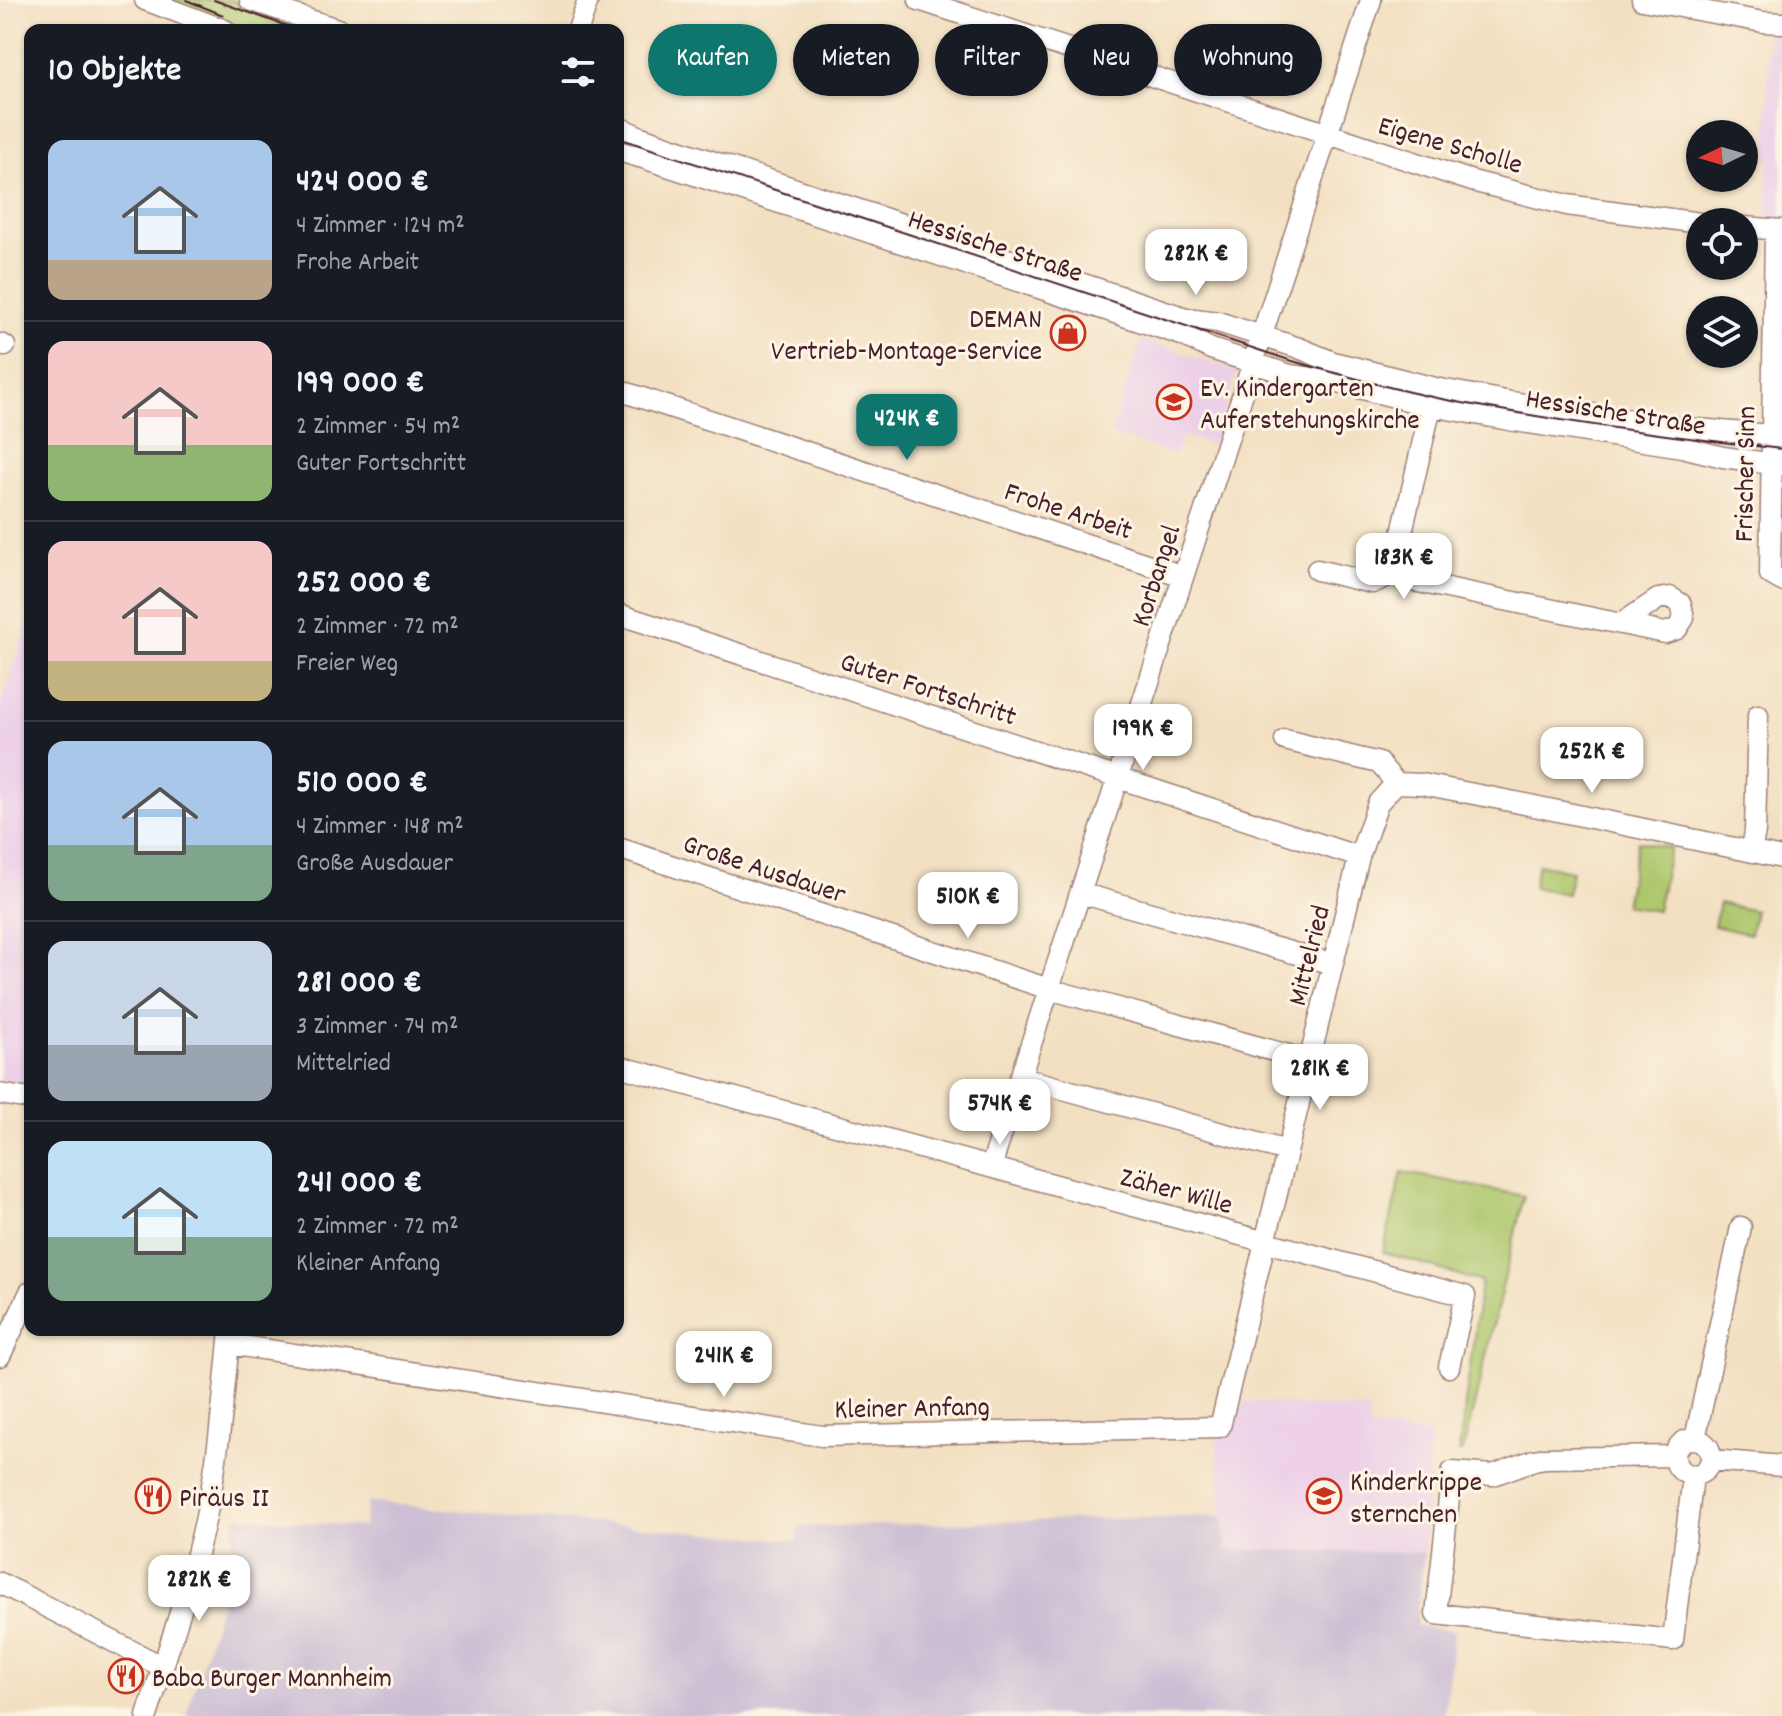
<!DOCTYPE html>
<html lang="de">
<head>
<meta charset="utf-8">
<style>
  :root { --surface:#171b24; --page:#242831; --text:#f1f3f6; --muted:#9ea1a6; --line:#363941; --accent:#0f766e }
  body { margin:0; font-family:Dekko,sans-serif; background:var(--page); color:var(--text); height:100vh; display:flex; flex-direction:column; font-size:30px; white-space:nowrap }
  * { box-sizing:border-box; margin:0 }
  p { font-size:26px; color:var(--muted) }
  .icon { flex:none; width:44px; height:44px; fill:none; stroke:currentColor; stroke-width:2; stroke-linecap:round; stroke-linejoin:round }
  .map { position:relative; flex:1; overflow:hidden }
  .panel { position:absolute; left:24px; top:24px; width:600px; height:1312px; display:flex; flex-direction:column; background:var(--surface); border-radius:16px; box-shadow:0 2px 6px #0004 }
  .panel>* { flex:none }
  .hud { position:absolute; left:648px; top:24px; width:760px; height:72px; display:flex; gap:16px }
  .needle { width:52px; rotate:265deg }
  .fabs { position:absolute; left:1686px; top:120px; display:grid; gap:16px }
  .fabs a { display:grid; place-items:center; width:72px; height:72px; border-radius:50%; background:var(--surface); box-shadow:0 2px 6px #0004; font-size:40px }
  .price { position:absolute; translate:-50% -68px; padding:0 18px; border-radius:16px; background:#fff; color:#222; font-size:26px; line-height:52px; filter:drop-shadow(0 2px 4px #0008) }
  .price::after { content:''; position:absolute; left:50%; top:48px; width:24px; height:18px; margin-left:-12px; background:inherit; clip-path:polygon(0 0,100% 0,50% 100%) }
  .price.active { background:var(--accent); color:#fff }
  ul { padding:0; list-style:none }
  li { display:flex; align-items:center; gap:24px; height:200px; padding:0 24px }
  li+li { border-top:2px solid var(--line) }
  li span { display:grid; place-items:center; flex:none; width:224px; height:160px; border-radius:16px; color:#555 }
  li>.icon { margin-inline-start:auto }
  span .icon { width:96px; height:96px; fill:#fffc; stroke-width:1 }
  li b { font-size:34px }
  h2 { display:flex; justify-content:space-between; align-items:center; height:96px; padding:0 24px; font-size:34px }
  .pill { padding:0 28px; border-radius:36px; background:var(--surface); box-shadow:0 2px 6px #0004; font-size:28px; line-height:72px }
  .pill.active { background:var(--accent); color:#fff }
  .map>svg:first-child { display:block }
</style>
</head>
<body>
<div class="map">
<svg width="1782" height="1716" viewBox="0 0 1782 1716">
  <rect width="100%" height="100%" fill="#fcf5e5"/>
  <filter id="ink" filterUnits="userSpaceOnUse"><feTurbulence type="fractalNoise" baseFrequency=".0125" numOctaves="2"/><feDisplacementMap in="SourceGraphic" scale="16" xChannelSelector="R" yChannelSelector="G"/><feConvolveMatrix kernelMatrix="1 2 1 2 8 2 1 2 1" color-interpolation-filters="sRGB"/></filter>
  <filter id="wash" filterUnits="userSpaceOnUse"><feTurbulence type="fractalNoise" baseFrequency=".006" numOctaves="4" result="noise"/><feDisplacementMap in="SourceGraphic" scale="32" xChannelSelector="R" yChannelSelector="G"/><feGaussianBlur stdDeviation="1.8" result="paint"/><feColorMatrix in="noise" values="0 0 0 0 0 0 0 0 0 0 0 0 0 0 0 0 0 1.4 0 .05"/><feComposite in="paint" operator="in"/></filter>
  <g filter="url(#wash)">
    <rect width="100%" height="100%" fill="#f3e0c2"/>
    <path fill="#edd0e8" d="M1768,32L1782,33V219H1767Z
      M1141,339L1237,371L1213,445L1182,435L1176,455L1111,434Z
      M30,614V1084L0,1079V707Z
      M1246,1401L1370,1410L1369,1427L1430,1435L1424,1553L1226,1549L1216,1437L1228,1439Z"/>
    <path fill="#ccbed4" d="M367,1502L797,1541L799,1527L1223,1516L1226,1549L1424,1553L1416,1626L1454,1631L1444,1716H186L223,1596L236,1516L364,1527Z"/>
    <path fill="#acc66b" stroke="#7b724b" stroke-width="2" d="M169,0H231L320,30H250Z
      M1638,841L1670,848L1657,911L1625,905Z
      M1538,864L1572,871L1567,894L1533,887Z
      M1719,903L1755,911L1750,934L1714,926Z
      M1402,1172L1524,1196L1463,1452H1459L1481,1282L1383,1252Z"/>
  </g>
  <g filter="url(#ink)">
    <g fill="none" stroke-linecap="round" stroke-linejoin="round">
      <g stroke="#9e8076" stroke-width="23">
        <path id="minor" d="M145,0L225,30
          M250,0L340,30
          M919,0L1472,181L1567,205L1700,223
          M1642,0L1763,22L1782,23
          M578,30L588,0
          M618,127L641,137L711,161L1186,318L1218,322L1299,348L1333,362L1435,388L1511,402L1685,428L1782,436
          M618,151L646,159L1182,335L1211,349L1290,375L1327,380L1431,406L1509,420L1682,447L1723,457L1782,465
          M1744,227L1782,230
          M1775,230L1770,574L1782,581
          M0,344L5,346
          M618,390L1183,576
          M1431,406L1397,554L1399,571L1413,581L1665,633L1677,629L1684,618L1681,604L1670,597L1658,599L1621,624
          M1317,570L1372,583L1399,571
          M618,614L1359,857
          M1285,740L1379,763L1396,783
          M1396,783L1422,784L1510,801L1782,858
          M618,848L1049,989L1310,1061
          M1751,851L1755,832L1758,715
          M1080,893L1333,964
          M618,1066L1465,1296L1449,1367
          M1020,1077L1287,1151
          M0,1094L30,1099
          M991,1167L1371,0
          M229,1344L822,1436L1220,1427L1359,857L1378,803L1396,783
          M0,1356L30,1292
          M1675 1457a18 18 0 1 1 36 0a18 18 0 1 1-36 0Z
          M1695,1439L1741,1227
          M1674,1456L1545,1458L1534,1460L1493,1475L1452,1472L1436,1614L1673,1640L1693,1476
          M1712,1460L1782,1466
          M0,1583L163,1667
          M147,1716C168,1650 191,1584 206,1517C219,1456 224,1392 230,1330"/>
      </g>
      <use href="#minor" stroke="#fff" stroke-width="20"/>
      <path stroke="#4a1f2b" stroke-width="2" d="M186,0L223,15
        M214,0L298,30
        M618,138L1289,360C1338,374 1387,388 1437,398C1551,421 1666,436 1782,449"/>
    </g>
  </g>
  <defs>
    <g id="shop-ring" transform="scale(1.8)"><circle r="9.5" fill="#fcf5e5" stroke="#c8321e" stroke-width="1.5"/><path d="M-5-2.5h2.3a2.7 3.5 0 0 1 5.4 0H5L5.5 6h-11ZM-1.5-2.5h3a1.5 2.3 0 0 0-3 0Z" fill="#c8321e"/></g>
    <g id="school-ring" transform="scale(1.8)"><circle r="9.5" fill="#fcf5e5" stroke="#c8321e" stroke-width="1.5"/><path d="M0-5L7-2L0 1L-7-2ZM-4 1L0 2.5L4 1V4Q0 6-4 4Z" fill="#c8321e"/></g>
    <g id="restaurant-ring" transform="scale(1.8)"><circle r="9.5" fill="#fcf5e5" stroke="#c8321e" stroke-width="1.5"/><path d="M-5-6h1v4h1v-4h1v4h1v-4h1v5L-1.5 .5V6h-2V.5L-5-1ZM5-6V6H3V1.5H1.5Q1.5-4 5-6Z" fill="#c8321e"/></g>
  </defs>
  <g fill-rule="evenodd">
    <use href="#shop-ring" x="1068" y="333"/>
    <use href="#school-ring" x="1174" y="402"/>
    <use href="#restaurant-ring" x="153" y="1496"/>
    <use href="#school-ring" x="1324" y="1496"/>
    <use href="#restaurant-ring" x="126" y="1676"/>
  </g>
  <g text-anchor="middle" stroke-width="6" stroke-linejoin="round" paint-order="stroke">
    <g font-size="28" fill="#4a1f2b" stroke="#fcf5e5">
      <text transform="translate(1451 143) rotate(16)" y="10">Eigene Scholle</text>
      <text transform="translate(996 244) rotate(18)" y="10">Hessische Straße</text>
      <text transform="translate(1616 410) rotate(9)" y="10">Hessische Straße</text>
      <text transform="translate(1743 474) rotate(-89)" y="10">Frischer Sinn</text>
      <text transform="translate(1069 509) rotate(18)" y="10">Frohe Arbeit</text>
      <text transform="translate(1154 575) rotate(-72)" y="10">Korbangel</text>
      <text transform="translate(929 687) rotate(18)" y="10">Guter Fortschritt</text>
      <text transform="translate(765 867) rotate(18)" y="10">Große Ausdauer</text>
      <text transform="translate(1307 955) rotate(-76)" y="10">Mittelried</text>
      <text transform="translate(1177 1189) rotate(15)" y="10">Zäher Wille</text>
      <text transform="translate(912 1406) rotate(-1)" y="10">Kleiner Anfang</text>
    </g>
    <g font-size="28" fill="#4a1f2b" stroke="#fcf5e5" text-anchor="start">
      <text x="1042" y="327" text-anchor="end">DEMAN<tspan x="1042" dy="32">Vertrieb-Montage-Service</tspan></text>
      <text x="1200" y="396">Ev. Kindergarten<tspan x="1200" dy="32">Auferstehungskirche</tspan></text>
      <text x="1350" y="1490">Kinderkrippe<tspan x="1350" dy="32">sternchen</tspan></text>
      <text x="179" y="1506">Piräus II</text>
      <text x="152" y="1686">Baba Burger Mannheim</text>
    </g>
  </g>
</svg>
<div class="fabs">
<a><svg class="needle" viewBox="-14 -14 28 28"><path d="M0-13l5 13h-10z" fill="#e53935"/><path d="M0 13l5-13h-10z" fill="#9ea1a6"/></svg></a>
<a><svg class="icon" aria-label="locate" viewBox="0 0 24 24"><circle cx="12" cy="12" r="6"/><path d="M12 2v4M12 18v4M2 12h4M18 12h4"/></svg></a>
<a><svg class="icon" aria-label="layers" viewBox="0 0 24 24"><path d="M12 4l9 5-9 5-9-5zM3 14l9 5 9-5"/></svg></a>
</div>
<b class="price" style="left:1196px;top:297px">282K €</b>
<b class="price active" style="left:907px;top:462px">424K €</b>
<b class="price" style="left:1404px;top:601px">183K €</b>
<b class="price" style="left:1143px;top:772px">199K €</b>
<b class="price" style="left:1592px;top:795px">252K €</b>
<b class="price" style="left:968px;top:940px">510K €</b>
<b class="price" style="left:1320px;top:1112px">281K €</b>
<b class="price" style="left:1000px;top:1147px">574K €</b>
<b class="price" style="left:724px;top:1399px">241K €</b>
<b class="price" style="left:199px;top:1623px">282K €</b>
<div class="hud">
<a class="pill active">Kaufen</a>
<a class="pill">Mieten</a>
<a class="pill">Filter</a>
<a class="pill">Neu</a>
<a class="pill">Wohnung</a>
</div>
<section class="panel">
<h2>10 Objekte<svg class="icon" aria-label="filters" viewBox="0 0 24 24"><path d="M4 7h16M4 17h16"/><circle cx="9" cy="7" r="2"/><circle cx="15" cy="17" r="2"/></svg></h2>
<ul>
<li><span style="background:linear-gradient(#a9c7e8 75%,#b9a48a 0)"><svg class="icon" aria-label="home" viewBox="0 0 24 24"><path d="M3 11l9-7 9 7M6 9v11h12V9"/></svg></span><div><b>424 000 €</b><p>4 Zimmer · 124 m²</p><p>Frohe Arbeit</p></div></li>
<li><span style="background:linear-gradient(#f6c9c9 65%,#8fb573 0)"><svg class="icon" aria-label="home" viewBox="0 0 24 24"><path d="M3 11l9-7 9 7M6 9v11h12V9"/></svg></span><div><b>199 000 €</b><p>2 Zimmer · 54 m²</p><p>Guter Fortschritt</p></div></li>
<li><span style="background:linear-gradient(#f6c9c9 75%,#c2b280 0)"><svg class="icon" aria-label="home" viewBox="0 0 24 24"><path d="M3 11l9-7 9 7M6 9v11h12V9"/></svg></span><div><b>252 000 €</b><p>2 Zimmer · 72 m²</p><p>Freier Weg</p></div></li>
<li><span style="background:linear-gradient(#a9c7e8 65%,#7fa58c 0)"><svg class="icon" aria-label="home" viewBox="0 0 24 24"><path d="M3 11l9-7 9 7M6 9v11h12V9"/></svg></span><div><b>510 000 €</b><p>4 Zimmer · 148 m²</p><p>Große Ausdauer</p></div></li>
<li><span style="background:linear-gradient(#c9d6e8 65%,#9aa5b1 0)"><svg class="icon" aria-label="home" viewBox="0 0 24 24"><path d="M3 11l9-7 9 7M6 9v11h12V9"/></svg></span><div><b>281 000 €</b><p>3 Zimmer · 74 m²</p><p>Mittelried</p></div></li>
<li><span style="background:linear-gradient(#bfe0f5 60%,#7fa58c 0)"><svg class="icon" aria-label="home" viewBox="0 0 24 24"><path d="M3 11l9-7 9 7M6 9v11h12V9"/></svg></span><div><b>241 000 €</b><p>2 Zimmer · 72 m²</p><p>Kleiner Anfang</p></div></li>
</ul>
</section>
</div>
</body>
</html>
